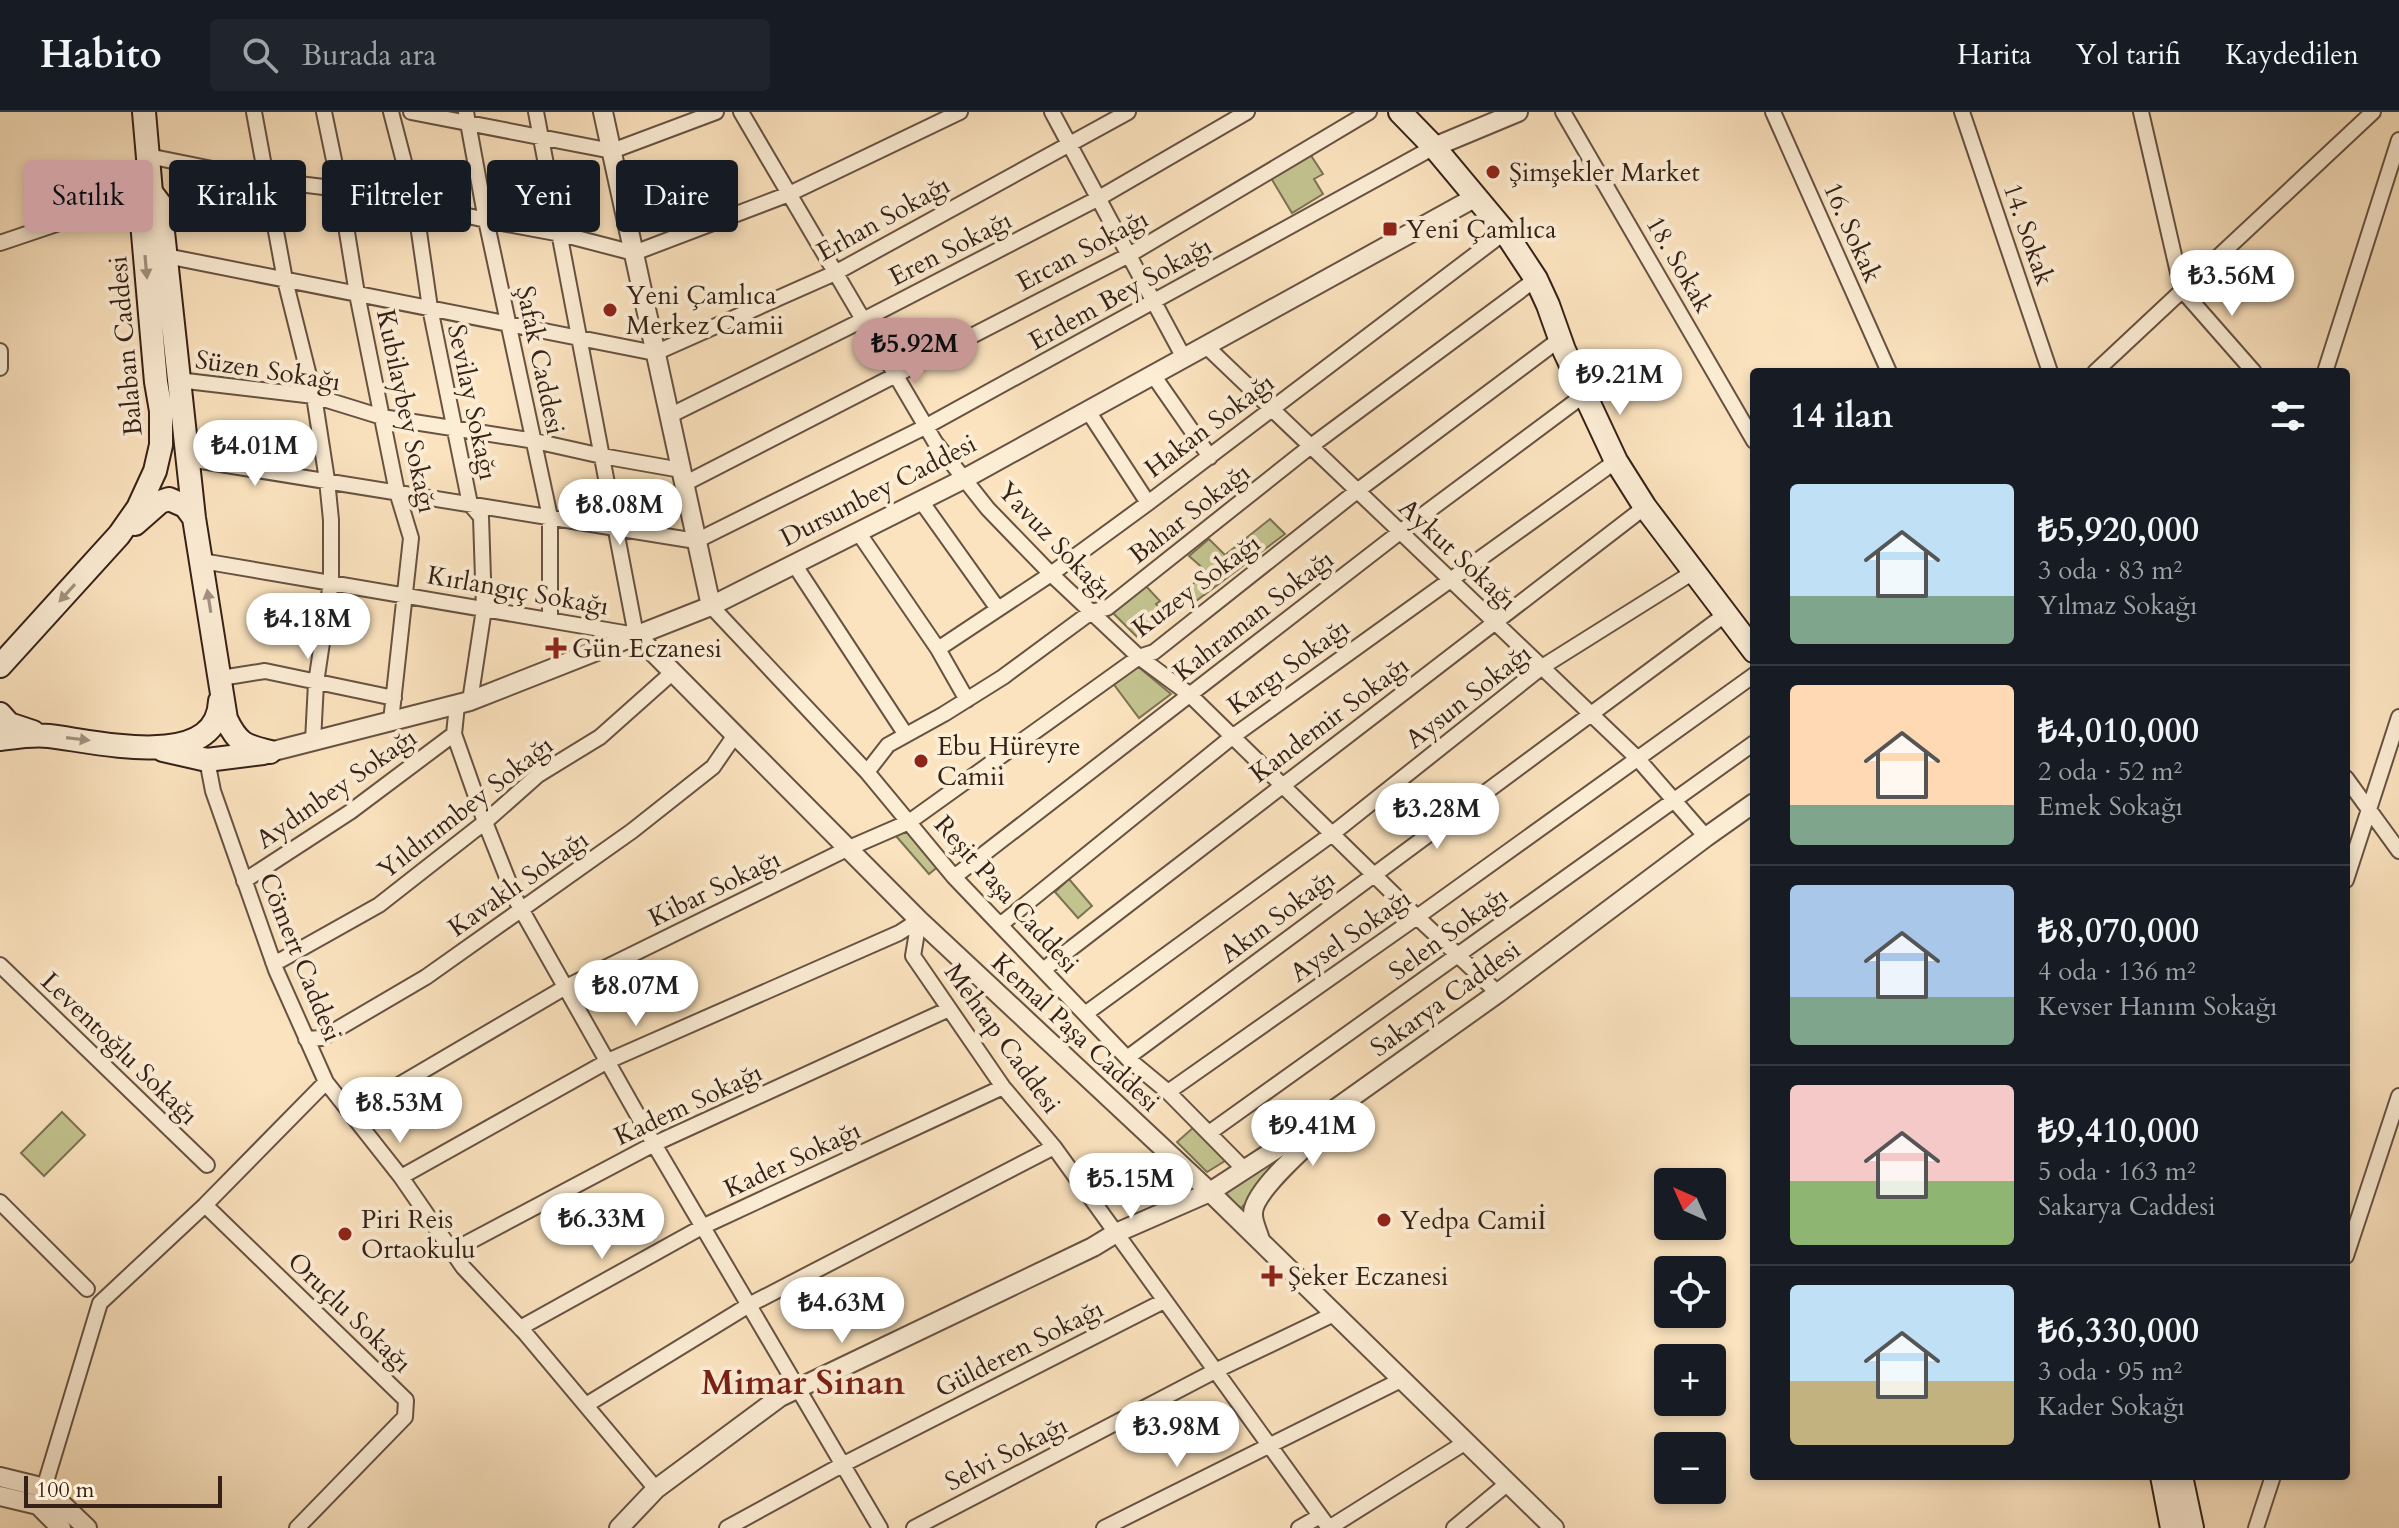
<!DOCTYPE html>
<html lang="tr">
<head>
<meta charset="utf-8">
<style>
  :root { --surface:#171b24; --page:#20242c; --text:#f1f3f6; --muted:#9ea1a6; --line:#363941; --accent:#c59692 }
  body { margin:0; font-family:Cardo,serif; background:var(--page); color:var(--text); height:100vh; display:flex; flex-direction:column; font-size:30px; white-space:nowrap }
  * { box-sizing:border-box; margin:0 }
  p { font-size:26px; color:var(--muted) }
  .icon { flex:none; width:44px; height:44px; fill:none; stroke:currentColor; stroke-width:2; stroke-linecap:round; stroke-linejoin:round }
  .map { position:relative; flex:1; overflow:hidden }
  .details { position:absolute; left:1750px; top:256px; width:600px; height:1112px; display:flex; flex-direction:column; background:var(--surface); border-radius:8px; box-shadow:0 4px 12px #0003 }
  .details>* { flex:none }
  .hud { position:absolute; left:24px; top:48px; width:760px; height:72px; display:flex; gap:16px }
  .needle { width:52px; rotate:315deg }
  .tools { position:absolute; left:1654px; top:1056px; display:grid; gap:16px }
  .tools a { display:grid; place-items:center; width:72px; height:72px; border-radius:8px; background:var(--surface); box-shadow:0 4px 12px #0003; font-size:40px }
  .scale { position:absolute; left:24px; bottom:20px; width:198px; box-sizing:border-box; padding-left:8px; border:4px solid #362118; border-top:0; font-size:22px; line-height:28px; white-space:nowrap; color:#362118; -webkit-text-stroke:6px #fcedd5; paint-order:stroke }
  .price { position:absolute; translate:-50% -68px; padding:0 18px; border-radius:28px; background:#fff; color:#222; font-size:26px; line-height:52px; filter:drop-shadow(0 2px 4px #0008) }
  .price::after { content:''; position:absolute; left:50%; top:48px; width:24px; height:18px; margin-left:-12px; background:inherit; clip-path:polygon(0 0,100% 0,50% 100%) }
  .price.active { background:var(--accent); color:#111 }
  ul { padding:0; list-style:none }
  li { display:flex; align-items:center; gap:24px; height:200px; padding:0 40px }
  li+li { border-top:2px solid var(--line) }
  li span { display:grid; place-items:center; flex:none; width:224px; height:160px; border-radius:8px; color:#555 }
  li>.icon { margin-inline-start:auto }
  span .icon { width:96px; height:96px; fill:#fffc; stroke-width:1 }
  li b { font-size:34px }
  h2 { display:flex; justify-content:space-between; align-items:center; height:96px; padding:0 40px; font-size:34px }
  .tag { padding:0 28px; border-radius:8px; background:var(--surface); box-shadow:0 4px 12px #0003; font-size:28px; line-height:72px }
  .tag.active { background:var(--accent); color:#111 }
  header { display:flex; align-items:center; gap:48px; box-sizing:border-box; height:112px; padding:0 40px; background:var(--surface); border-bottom:2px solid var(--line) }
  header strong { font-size:38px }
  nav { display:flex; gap:44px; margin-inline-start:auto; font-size:28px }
  .search { width:560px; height:72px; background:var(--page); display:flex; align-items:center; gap:20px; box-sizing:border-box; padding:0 28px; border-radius:8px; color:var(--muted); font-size:30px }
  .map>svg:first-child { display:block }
</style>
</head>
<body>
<header>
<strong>Habito</strong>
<div class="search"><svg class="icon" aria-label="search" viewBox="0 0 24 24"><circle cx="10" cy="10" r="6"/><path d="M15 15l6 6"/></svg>Burada ara</div>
<nav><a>Harita</a><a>Yol tarifi</a><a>Kaydedilen</a></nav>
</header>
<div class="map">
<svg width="2399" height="1416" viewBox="0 0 2399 1416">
  <rect width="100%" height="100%" fill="#fbe3bf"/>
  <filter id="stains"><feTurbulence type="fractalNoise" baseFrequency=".0025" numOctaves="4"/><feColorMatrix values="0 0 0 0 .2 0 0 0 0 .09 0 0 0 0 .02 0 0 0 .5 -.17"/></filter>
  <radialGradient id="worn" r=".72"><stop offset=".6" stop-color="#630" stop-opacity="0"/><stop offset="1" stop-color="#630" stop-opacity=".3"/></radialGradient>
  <path fill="#c3c38f" stroke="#7c7254" stroke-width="2" d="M1310,42L1323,62L1314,67L1323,82L1292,101L1271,66Z
    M1270,407L1285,422L1196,489L1187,478L1206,459L1189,444L1209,427L1225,443Z
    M1144,472L1160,489L1156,492L1168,507L1146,525L1138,526L1111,499Z
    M1136,553L1171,582L1139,606L1112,570Z
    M907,715L940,753L929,762L896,724Z
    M1069,767L1092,794L1078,806L1055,780Z
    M62,1000L85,1023L44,1064L21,1041Z
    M1195,1014L1228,1047L1207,1060L1177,1030Z
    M1302,1028L1305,1032L1238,1099L1225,1079Z"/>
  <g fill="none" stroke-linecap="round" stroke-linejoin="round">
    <g stroke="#675242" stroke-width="18">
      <path id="minor" d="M254,0L285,168L314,284L327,368L331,408V470L316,571L313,629
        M324,0L340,77L357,182L397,380L411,426L391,609
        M391,0L415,92L430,196L470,392L481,405L484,497L470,589
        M411,0L612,39L716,0
        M466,0L486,108L550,405V508
        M741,0L935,330L988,397L1051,462L1139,545L1189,582L1417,805L1498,881
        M1052,0L1184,246
        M1563,0L1754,329
        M1773,0L1889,260
        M1962,0L2050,260
        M2141,0L2182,178L2254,260
        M148,44L266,68L340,77L415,92L486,108L561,122L634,141L789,82L960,0
        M0,131L151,80
        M166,144L655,241L835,161L1128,0
        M1206,234L1637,646L1706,725
        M0,239V256
        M2095,260L2373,0
        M2325,260L2399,28
        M1153,263L1210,345
        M178,268L314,284L382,305L535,329L602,344L681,358
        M1088,299L1148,391
        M669,304L863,208L1099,86L1247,0
        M189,347L696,429L925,315L1434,35
        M684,372L1129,143L1369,0
        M921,389L998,497
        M858,420L938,537L967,588
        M202,449L636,523L536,0
        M794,452L906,623
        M711,494L867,660L954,765L1127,946L1168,980L1244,1057
        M938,537L1051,462L1148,391L1505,120
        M221,566L265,559L394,586
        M457,593L454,622L485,710L516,788L654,1032L880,1416
        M207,648L213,679L276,858L326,970L401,1065L463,1155L525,1221L656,1377
        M867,660L888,633L944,602L1003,565L1091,500L1107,496L1311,334L1536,167
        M2346,666L2399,739
        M954,765L1400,420L1584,283
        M2346,768L2399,605
        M244,769L350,700L454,622
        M919,808L913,844L1003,975L1054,1035L1329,1416
        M1000,813L1232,625L1616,349
        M273,850L281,848L379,793L485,710L538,663L600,625L673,560
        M0,853L207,1053
        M1043,858L1645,395
        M1085,902L1332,722L1542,555L1695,459
        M306,927L322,926L426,865L632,719L713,655L735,623
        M1127,946L1726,502
        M1168,980L1417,805L1754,563
        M351,1001L564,876L849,736L909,710L1139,545L1154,540L1357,379L1560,227
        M1209,1021L1754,631
        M401,1065L608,949L899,821L919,808
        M0,1090L87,1177
        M205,1093L406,1288L405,1305L297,1416
        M452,1139L654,1032L949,897
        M2346,1144L2399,984
        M520,1216L702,1115L1003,975
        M586,1293L749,1193L1054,1035
        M41,1386L100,1191L205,1093L326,970
        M727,1416L842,1353L1164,1189
        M914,1416L1215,1259L1334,1202
        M1104,1416L1401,1268
        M1299,1416L1320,1404
        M1329,1416L1466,1330
        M1454,1416L1508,1371
        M2256,1416L2273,1364"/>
    </g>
    <g stroke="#675242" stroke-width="22">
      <path id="tertiary" d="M603,0L711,494
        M1434,35L1518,0
        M636,523L919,808L1210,1080L1554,1416
        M270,640L470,589L711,494L964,367L1476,85
        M1260,1128C1258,1120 1253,1111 1253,1103C1251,1079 1312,1030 1329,1012
        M0,1365L45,1376L87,1416
        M0,1384L38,1393L61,1416
        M619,1416L656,1377L780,1285L1093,1135L1116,1121L1210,1080L1310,1015L1498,881L1706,725L1754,691"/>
    </g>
    <g stroke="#362118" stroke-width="26">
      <path id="secondary" d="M144,0L151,80L160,92L194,406L226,607C238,632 245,634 270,640
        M1400,0L1434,35L1505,120L1536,167L1548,193L1564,238L1616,349L1645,395L1754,539
        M135,412L160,390L169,387L185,394L194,406
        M0,554L119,423L138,396L155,359L161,333V299L156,270L141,99L151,80
        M0,602L9,612L33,620
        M0,627C16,625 33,622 49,624C94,629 217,661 220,589
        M163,638L207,648L263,641
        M2162,1364L2172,1416
        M2181,1364L2192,1416"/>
    </g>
    <use href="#minor" stroke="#fcedd5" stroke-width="14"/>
    <use href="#tertiary" stroke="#fcedd5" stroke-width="18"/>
    <use href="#secondary" stroke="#fcedd5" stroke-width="22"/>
  </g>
  <defs><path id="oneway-solid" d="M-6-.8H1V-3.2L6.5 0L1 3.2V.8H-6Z" transform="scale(2)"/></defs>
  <g fill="#a39180">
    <use href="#oneway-solid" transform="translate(146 155) rotate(85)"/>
    <use href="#oneway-solid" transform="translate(67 481) rotate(132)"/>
    <use href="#oneway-solid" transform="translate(209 489) rotate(-99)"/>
    <use href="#oneway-solid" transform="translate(78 627) rotate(7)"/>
  </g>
  <g fill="#8f2418" stroke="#fcedd5" stroke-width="3">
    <circle cx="1493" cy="60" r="8"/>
    <rect x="1382" y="109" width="16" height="16" rx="4"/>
    <circle cx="610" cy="198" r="8"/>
    <path d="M552 524h8v8h8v8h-8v8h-8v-8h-8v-8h8z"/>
    <circle cx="921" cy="649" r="8"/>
    <circle cx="1384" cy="1108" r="8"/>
    <circle cx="345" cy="1122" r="8"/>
    <path d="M1268 1152h8v8h8v8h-8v8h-8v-8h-8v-8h8z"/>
  </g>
  <g text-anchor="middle" stroke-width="8" stroke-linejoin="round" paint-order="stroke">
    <g font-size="26" fill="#362118" stroke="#fcedd5" text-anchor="start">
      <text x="1509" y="69">Şimşekler Market</text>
      <text x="1406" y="126">Yeni Çamlıca</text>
      <text x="626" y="192">Yeni Çamlıca<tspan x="626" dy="30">Merkez Camii</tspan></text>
      <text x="572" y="545">Gün Eczanesi</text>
      <text x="937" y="643">Ebu Hüreyre<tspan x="937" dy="30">Camii</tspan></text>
      <text x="361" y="1116">Piri Reis<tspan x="361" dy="30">Ortaokulu</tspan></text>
      <text x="1400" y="1117">Yedpa Camiİ</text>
      <text x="1288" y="1173">Şeker Eczanesi</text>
    </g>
    <g font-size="26" fill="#362118" stroke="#fcedd5">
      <text transform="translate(883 106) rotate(-29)" y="9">Erhan Sokağı</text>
      <text transform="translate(1853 120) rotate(66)" y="9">16. Sokak</text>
      <text transform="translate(2029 122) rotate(71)" y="9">14. Sokak</text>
      <text transform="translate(950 136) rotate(-27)" y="9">Eren Sokağı</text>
      <text transform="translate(1082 138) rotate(-28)" y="9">Ercan Sokağı</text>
      <text transform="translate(1680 152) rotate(60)" y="9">18. Sokak</text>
      <text transform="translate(1120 181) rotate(-29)" y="9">Erdem Bey Sokağı</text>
      <text transform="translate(125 234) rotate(-95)" y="9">Balaban Caddesi</text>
      <text transform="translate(541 248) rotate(78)" y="9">Şafak Caddesi</text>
      <text transform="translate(268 258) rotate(9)" y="9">Süzen Sokağı</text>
      <text transform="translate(473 290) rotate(78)" y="9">Sevilay Sokağı</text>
      <text transform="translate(407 299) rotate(78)" y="9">Kubilaybey Sokağı</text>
      <text transform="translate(1209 313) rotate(-37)" y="9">Hakan Sokağı</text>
      <text transform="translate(878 378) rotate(-27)" y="9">Dursunbey Caddesi</text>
      <text transform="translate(1189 401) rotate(-38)" y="9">Bahar Sokağı</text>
      <text transform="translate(1055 428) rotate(46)" y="9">Yavuz Sokağı</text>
      <text transform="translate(1458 442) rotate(43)" y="9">Aykut Sokağı</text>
      <text transform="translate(1196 473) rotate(-37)" y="9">Kuzey Sokağı</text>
      <text transform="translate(518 478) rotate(10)" y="9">Kırlangıç Sokağı</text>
      <text transform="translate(1253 503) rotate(-38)" y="9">Kahraman Sokağı</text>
      <text transform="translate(1288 554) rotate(-36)" y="9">Kargı Sokağı</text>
      <text transform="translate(1468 584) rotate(-38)" y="9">Aysun Sokağı</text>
      <text transform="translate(1329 607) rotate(-37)" y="9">Kandemir Sokağı</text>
      <text transform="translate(336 676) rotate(-35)" y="9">Aydınbey Sokağı</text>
      <text transform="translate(465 695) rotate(-38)" y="9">Yıldırımbey Sokağı</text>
      <text transform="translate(518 771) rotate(-35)" y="9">Kavaklı Sokağı</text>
      <text transform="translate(714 776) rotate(-26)" y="9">Kibar Sokağı</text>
      <text transform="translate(1007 782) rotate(48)" y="9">Reşit Paşa Caddesi</text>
      <text transform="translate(1277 804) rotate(-37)" y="9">Akın Sokağı</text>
      <text transform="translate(1448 821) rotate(-36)" y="9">Selen Sokağı</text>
      <text transform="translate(1350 823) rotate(-35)" y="9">Aysel Sokağı</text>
      <text transform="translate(301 845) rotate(68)" y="9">Cömert Caddesi</text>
      <text transform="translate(1445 886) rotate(-36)" y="9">Sakarya Caddesi</text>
      <text transform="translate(1076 920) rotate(43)" y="9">Kemal Paşa Caddesi</text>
      <text transform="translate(1003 926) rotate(54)" y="9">Mehtap Caddesi</text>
      <text transform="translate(120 936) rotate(44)" y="9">Leventoğlu Sokağı</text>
      <text transform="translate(688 992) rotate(-25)" y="9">Kadem Sokağı</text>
      <text transform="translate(792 1047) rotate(-25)" y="9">Kader Sokağı</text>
      <text transform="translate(350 1200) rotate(44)" y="9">Oruçlu Sokağı</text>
      <text transform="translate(1019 1236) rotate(-27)" y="9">Gülderen Sokağı</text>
      <text transform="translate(1006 1341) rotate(-27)" y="9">Selvi Sokağı</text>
    </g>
    <g font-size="34" font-weight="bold" fill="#7a1f14" stroke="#fcedd5">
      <text x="803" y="1282">Mimar Sinan</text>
    </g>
  </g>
  <rect width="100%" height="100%" filter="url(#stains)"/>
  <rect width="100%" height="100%" fill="url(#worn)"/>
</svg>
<div class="tools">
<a><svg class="needle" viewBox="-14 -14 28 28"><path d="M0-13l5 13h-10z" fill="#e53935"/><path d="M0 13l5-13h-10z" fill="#9ea1a6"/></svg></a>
<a><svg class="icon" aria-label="locate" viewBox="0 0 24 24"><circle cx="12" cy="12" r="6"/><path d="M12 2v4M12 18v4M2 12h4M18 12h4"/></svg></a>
<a>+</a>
<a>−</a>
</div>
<div class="scale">100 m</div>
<b class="price" style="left:2232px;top:206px">₺3.56M</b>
<b class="price active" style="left:915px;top:274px">₺5.92M</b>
<b class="price" style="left:1620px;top:305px">₺9.21M</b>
<b class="price" style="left:255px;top:376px">₺4.01M</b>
<b class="price" style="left:620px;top:435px">₺8.08M</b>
<b class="price" style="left:308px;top:549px">₺4.18M</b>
<b class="price" style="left:1437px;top:739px">₺3.28M</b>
<b class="price" style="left:636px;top:916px">₺8.07M</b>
<b class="price" style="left:400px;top:1033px">₺8.53M</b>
<b class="price" style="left:1313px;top:1056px">₺9.41M</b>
<b class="price" style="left:1131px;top:1109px">₺5.15M</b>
<b class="price" style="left:602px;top:1149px">₺6.33M</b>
<b class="price" style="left:842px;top:1233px">₺4.63M</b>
<b class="price" style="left:1177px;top:1357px">₺3.98M</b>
<div class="hud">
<a class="tag active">Satılık</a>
<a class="tag">Kiralık</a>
<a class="tag">Filtreler</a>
<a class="tag">Yeni</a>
<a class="tag">Daire</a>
</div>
<section class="details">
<h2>14 ilan<svg class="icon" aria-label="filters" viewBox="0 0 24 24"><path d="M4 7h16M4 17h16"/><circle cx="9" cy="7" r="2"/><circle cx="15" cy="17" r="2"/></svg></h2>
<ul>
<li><span style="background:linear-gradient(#bfe0f5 70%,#7fa58c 0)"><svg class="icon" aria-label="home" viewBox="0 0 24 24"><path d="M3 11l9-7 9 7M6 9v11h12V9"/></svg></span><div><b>₺5,920,000</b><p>3 oda · 83 m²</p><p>Yılmaz Sokağı</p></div></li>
<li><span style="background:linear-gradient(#ffd9b3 75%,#7fa58c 0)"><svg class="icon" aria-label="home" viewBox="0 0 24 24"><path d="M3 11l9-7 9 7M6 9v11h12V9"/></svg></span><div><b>₺4,010,000</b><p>2 oda · 52 m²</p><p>Emek Sokağı</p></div></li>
<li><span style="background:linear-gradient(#a9c7e8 70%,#7fa58c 0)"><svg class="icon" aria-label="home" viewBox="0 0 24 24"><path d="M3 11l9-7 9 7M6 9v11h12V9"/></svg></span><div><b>₺8,070,000</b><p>4 oda · 136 m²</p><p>Kevser Hanım Sokağı</p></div></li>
<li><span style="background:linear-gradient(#f6c9c9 60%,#8fb573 0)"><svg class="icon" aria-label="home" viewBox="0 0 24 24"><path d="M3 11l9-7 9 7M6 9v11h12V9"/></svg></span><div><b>₺9,410,000</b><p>5 oda · 163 m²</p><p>Sakarya Caddesi</p></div></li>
<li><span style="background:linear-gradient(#bfe0f5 60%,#c2b280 0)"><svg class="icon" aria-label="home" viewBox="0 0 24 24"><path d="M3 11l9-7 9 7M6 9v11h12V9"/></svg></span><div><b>₺6,330,000</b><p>3 oda · 95 m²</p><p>Kader Sokağı</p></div></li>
</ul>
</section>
</div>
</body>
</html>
